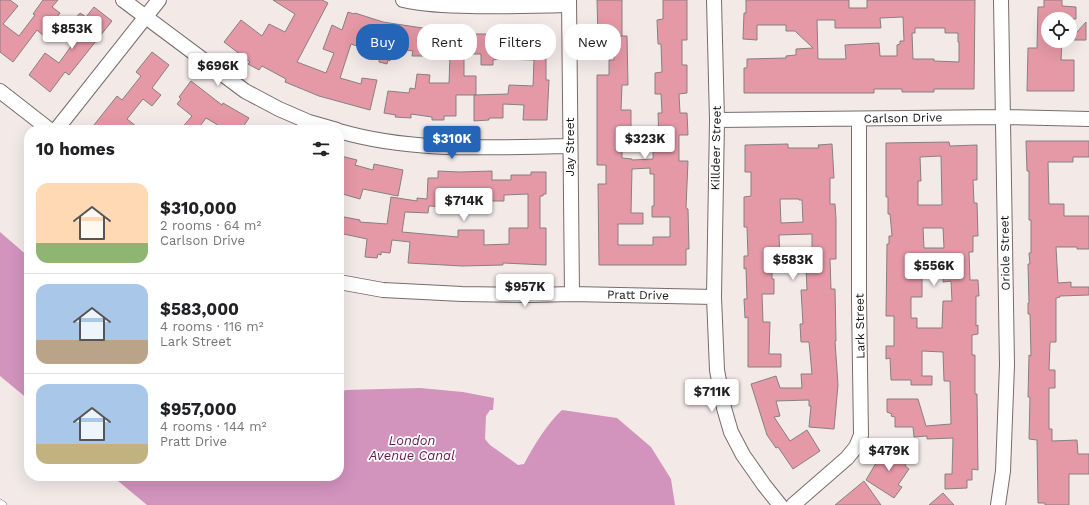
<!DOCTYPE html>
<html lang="en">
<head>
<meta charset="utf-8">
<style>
  :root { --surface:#fff; --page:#f6f6f6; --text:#202124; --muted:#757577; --line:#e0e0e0; --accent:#2565b7 }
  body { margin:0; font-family:"Work Sans",sans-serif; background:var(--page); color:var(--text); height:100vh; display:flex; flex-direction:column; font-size:15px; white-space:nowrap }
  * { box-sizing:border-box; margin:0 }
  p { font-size:13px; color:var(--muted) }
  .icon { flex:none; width:22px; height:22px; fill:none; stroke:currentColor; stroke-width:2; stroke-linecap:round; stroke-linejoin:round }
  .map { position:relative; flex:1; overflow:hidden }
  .panel { position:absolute; left:24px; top:125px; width:320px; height:356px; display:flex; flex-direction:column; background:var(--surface); border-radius:16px; box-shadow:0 4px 16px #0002 }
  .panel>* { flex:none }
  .banner { position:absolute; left:356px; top:24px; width:380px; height:36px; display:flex; gap:8px }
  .buttons { position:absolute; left:1041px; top:12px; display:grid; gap:8px }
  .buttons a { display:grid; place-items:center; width:36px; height:36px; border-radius:50%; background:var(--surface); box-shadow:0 4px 16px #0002; font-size:20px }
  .price { position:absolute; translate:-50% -34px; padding:0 9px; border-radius:4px; background:#fff; color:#222; font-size:13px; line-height:26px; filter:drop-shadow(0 1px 2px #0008) }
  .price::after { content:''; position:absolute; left:50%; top:24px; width:12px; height:9px; margin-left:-6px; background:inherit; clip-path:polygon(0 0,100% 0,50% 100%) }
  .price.active { background:var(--accent); color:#fff }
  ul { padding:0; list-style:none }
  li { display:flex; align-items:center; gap:12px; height:100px; padding:0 12px }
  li+li { border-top:1px solid var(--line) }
  li span { display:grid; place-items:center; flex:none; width:112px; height:80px; border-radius:12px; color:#555 }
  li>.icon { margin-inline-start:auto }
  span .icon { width:48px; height:48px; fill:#fffc; stroke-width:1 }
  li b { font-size:17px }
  h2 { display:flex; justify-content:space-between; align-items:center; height:48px; padding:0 12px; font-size:17px }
  .chip { padding:0 14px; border-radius:16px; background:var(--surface); box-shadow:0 4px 16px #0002; font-size:14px; line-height:36px }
  .chip.active { background:var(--accent); color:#fff }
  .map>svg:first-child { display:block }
</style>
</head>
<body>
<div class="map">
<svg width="1089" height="505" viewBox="0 0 1089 505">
  <rect width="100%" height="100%" fill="#f3eae8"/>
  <path fill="#d293bd" d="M0,232L29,257V400L0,376Z
    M420,388L463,392L494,398L493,410H490L486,416L485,439L490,445L518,465L524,464C535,444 546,425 562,410L617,418L651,447L671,479L675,505H147L112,476H339V393L346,390Z"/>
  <path fill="#e598a6" stroke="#887f81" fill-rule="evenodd" d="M0,0H10L18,6L3,24L19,36L35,15L33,14L43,0H58L52,7L60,13L48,29L52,32L46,38L37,30L13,62L0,52Z
    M273,0H322L328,3L297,62L326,73L334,53L323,49L332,25L342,30L348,12L354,14L355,13L383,22L429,29H445V34H492L491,29L546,30V80H549L547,120H523L524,105L503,104V118H489V120L474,121V95L508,94L509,85L533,86L534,60L500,59L493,60V65H481V54H464V76H476V95H456V116H444V120H432V117L411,114V118L395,117L396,115L384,113L388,91L409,93L410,88L415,89L417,74L430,75L429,83H449L450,56H412L413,51L392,48L390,61L388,60L387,64L379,62V59H377L378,53L351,44L340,78L361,84L362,78L377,80L370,110L319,96L285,82L286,79L262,66L259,70L248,64L250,62L224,42L241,20L262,36L269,24L285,32L295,14Z
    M597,0H622V36L598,37Z
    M663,0H687V40H682V65H687V93L679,94L680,113H687L688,135H679V161H688L686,208L688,209L689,249H686V265H599L598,184H606V165H597V75H609V60H614V36H627L628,85H622L621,110H631V137L622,136V158L632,159V160L653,159V142H659L658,113H662L661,94H655V73L662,72L661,44H658L657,20L663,19ZM650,168V174H654V206H652V217H670V237H653V245H618V224H643V213H631L632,169Z
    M746,0H849V8H867V0H975L974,89H934V92H902V89H874V93H744V68H747V59L786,58V56L796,55V49L813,48L795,31H786V25H757V40L743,39L744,13H746ZM903,17L904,41H900V44L897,45V56H880L879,43L845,45L846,59H818L817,20H835V28H881L880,18ZM915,28H945V33H958V42H959V62L934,61V59H913L912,33H915Z
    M1044,0H1062V6L1076,7V19H1048V41H1062L1061,60H1074V91H1027L1028,48H1037L1038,7H1044Z
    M94,7L112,21L69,75L65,72L50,92L29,75L45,53L59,63L72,45L69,43L70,41L68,40L79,26L73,21L80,13L86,17Z
    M1086,22V40H1070Z
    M152,52L169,65L152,88L161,95L152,106L143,99L127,119L141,130H101L94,125L117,96L122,100L141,76L136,72Z
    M191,81L222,105L223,103L249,118L241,130H226L206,118L197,130H180L192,116L177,104L181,99L179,97Z
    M1026,141H1089V157H1073V162H1048L1049,204H1064V216H1089V249H1077V247H1056L1058,283L1071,282V287H1089V295L1060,296V297L1056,298V342H1051L1050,343L1049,370H1055V388H1049V429H1052V441L1077,440L1078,454H1089V474H1069V505H1045V503H1038L1037,440L1029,439L1030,397H1028L1029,355L1031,356L1030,314H1028V303H1029L1028,264H1030L1029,253H1031V220H1029V171H1027Z
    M949,142L950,146L977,145V180H973L974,203H977L978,236H973V252H969L970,280H978L979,296H976V326L978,325V334L972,335V355H975V394H977L978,470L972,469V480H967V488L945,489V474H952L953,438L927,439V436L914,437L913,427H895V417L891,416L892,414L887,412V399H918L926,426L951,424L950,381H944L943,352L922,351V376H932V385H911V380H891L890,358L886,359V346H894V316H886L887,244H889V236H892L890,214H888V197H886V143ZM941,156L942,205H918V181H921L920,157ZM923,228H943L944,248H924ZM922,276H943V282L951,281L952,301H943L942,328H917V318H911V297H922Z
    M788,144V148H819L818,145L832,144L834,178H830V204H835L836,219V259H830L831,289H835L836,341H835L838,385L834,429L809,427L811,406H809V400L776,401L780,416L774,417L790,441L807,430L820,451L793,469L778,447L776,448L767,435L751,384L776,376L780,388H802L801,374H812L809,342H801L800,324H803L801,290H807L806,267H812V234L779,235L780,261H772V279H774V294H762L763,322H770L769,354H781V367H748V317L745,318L744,299H747L746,268L744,269V256H748L747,227H744V197L751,196V172H745V145ZM780,199H799V200H802L803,222L781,223Z
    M341,156L357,160L355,165L373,170L374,164L403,170L398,196L363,189L360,199L339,193V164Z
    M438,171L459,172L492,171V180H511V175H531V172H546V194H543V196H540V228H546V265L503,263V265L462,266L408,263L410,242L392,240L390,253L381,252V255L378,254L377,258L365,257L367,239L339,233V216L360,220V222L387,224L391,197L417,201V198L427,199L428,178H438ZM528,194V228H509V244L484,245V230H458V237L402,232L405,212L428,213L429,206L452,207V201H504V195Z
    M888,447L908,460L905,466L909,469L898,485L902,487L894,498L866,480L882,453L884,454Z
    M864,481L881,505H835Z
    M943,493L954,505H929Z"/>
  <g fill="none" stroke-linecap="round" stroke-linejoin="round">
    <g stroke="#766d6b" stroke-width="8">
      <path id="service" d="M0,503L3,505"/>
    </g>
    <g stroke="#766d6b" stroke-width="16">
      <path id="minor" d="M123,0L245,91L279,109L309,122L337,130
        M403,0C426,5 448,6 471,6C504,7 536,6 569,5
        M569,0L572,294
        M714,0L717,120L714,297L717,370L724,408L731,432L743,455L764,485L780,505
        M0,91L50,130
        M717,120L1002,117L1089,119
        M56,130L159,0
        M339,131C414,153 493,147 570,146
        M339,282L383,290L462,294L530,295L572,294L714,297
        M793,505L847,458L856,447L861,435L859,300V119
        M998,505L1003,471L1007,365L1001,0"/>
    </g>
    <use href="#service" stroke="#fff" stroke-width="7"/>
    <use href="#minor" stroke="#fff" stroke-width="14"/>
  </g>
  <g text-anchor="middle" stroke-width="3.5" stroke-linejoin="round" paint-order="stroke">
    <g font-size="12" fill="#171413" stroke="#fff">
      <text transform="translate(903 118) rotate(-1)" y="4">Carlson Drive</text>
      <text transform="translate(570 147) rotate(-90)" y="4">Jay Street</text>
      <text transform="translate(716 148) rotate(-89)" y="4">Killdeer Street</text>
      <text transform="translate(1005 253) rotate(-91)" y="4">Oriole Street</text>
      <text transform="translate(638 295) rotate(1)" y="4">Pratt Drive</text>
      <text transform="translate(860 326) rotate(-91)" y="4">Lark Street</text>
    </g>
    <g font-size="13" font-style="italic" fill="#621850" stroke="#fff">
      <text x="412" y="445">London<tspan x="412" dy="15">Avenue Canal</tspan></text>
    </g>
  </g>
</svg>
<div class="buttons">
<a><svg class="icon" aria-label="locate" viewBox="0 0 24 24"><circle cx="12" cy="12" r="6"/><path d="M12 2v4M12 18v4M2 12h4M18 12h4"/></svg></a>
</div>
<b class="price" style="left:72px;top:50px">$853K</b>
<b class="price" style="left:218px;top:87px">$696K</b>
<b class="price active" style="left:452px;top:160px">$310K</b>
<b class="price" style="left:645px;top:160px">$323K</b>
<b class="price" style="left:464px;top:222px">$714K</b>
<b class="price" style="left:793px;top:281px">$583K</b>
<b class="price" style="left:934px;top:287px">$556K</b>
<b class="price" style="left:525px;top:308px">$957K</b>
<b class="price" style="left:712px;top:413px">$711K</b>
<b class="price" style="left:889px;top:472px">$479K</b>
<div class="banner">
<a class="chip active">Buy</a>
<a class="chip">Rent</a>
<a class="chip">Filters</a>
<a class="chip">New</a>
</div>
<section class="panel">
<h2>10 homes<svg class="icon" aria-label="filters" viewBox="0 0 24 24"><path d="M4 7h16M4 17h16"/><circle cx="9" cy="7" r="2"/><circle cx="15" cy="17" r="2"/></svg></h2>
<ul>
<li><span style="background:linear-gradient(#ffd9b3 75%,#8fb573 0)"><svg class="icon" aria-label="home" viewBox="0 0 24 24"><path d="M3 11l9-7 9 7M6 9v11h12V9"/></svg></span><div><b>$310,000</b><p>2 rooms · 64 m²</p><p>Carlson Drive</p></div></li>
<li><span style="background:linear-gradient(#a9c7e8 70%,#b9a48a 0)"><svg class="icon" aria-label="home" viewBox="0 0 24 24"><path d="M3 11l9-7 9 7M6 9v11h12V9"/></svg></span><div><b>$583,000</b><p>4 rooms · 116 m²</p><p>Lark Street</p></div></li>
<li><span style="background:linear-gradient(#a9c7e8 75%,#c2b280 0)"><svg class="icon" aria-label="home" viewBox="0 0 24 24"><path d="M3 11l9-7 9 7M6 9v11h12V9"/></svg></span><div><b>$957,000</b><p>4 rooms · 144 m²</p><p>Pratt Drive</p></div></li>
</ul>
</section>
</div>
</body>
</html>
